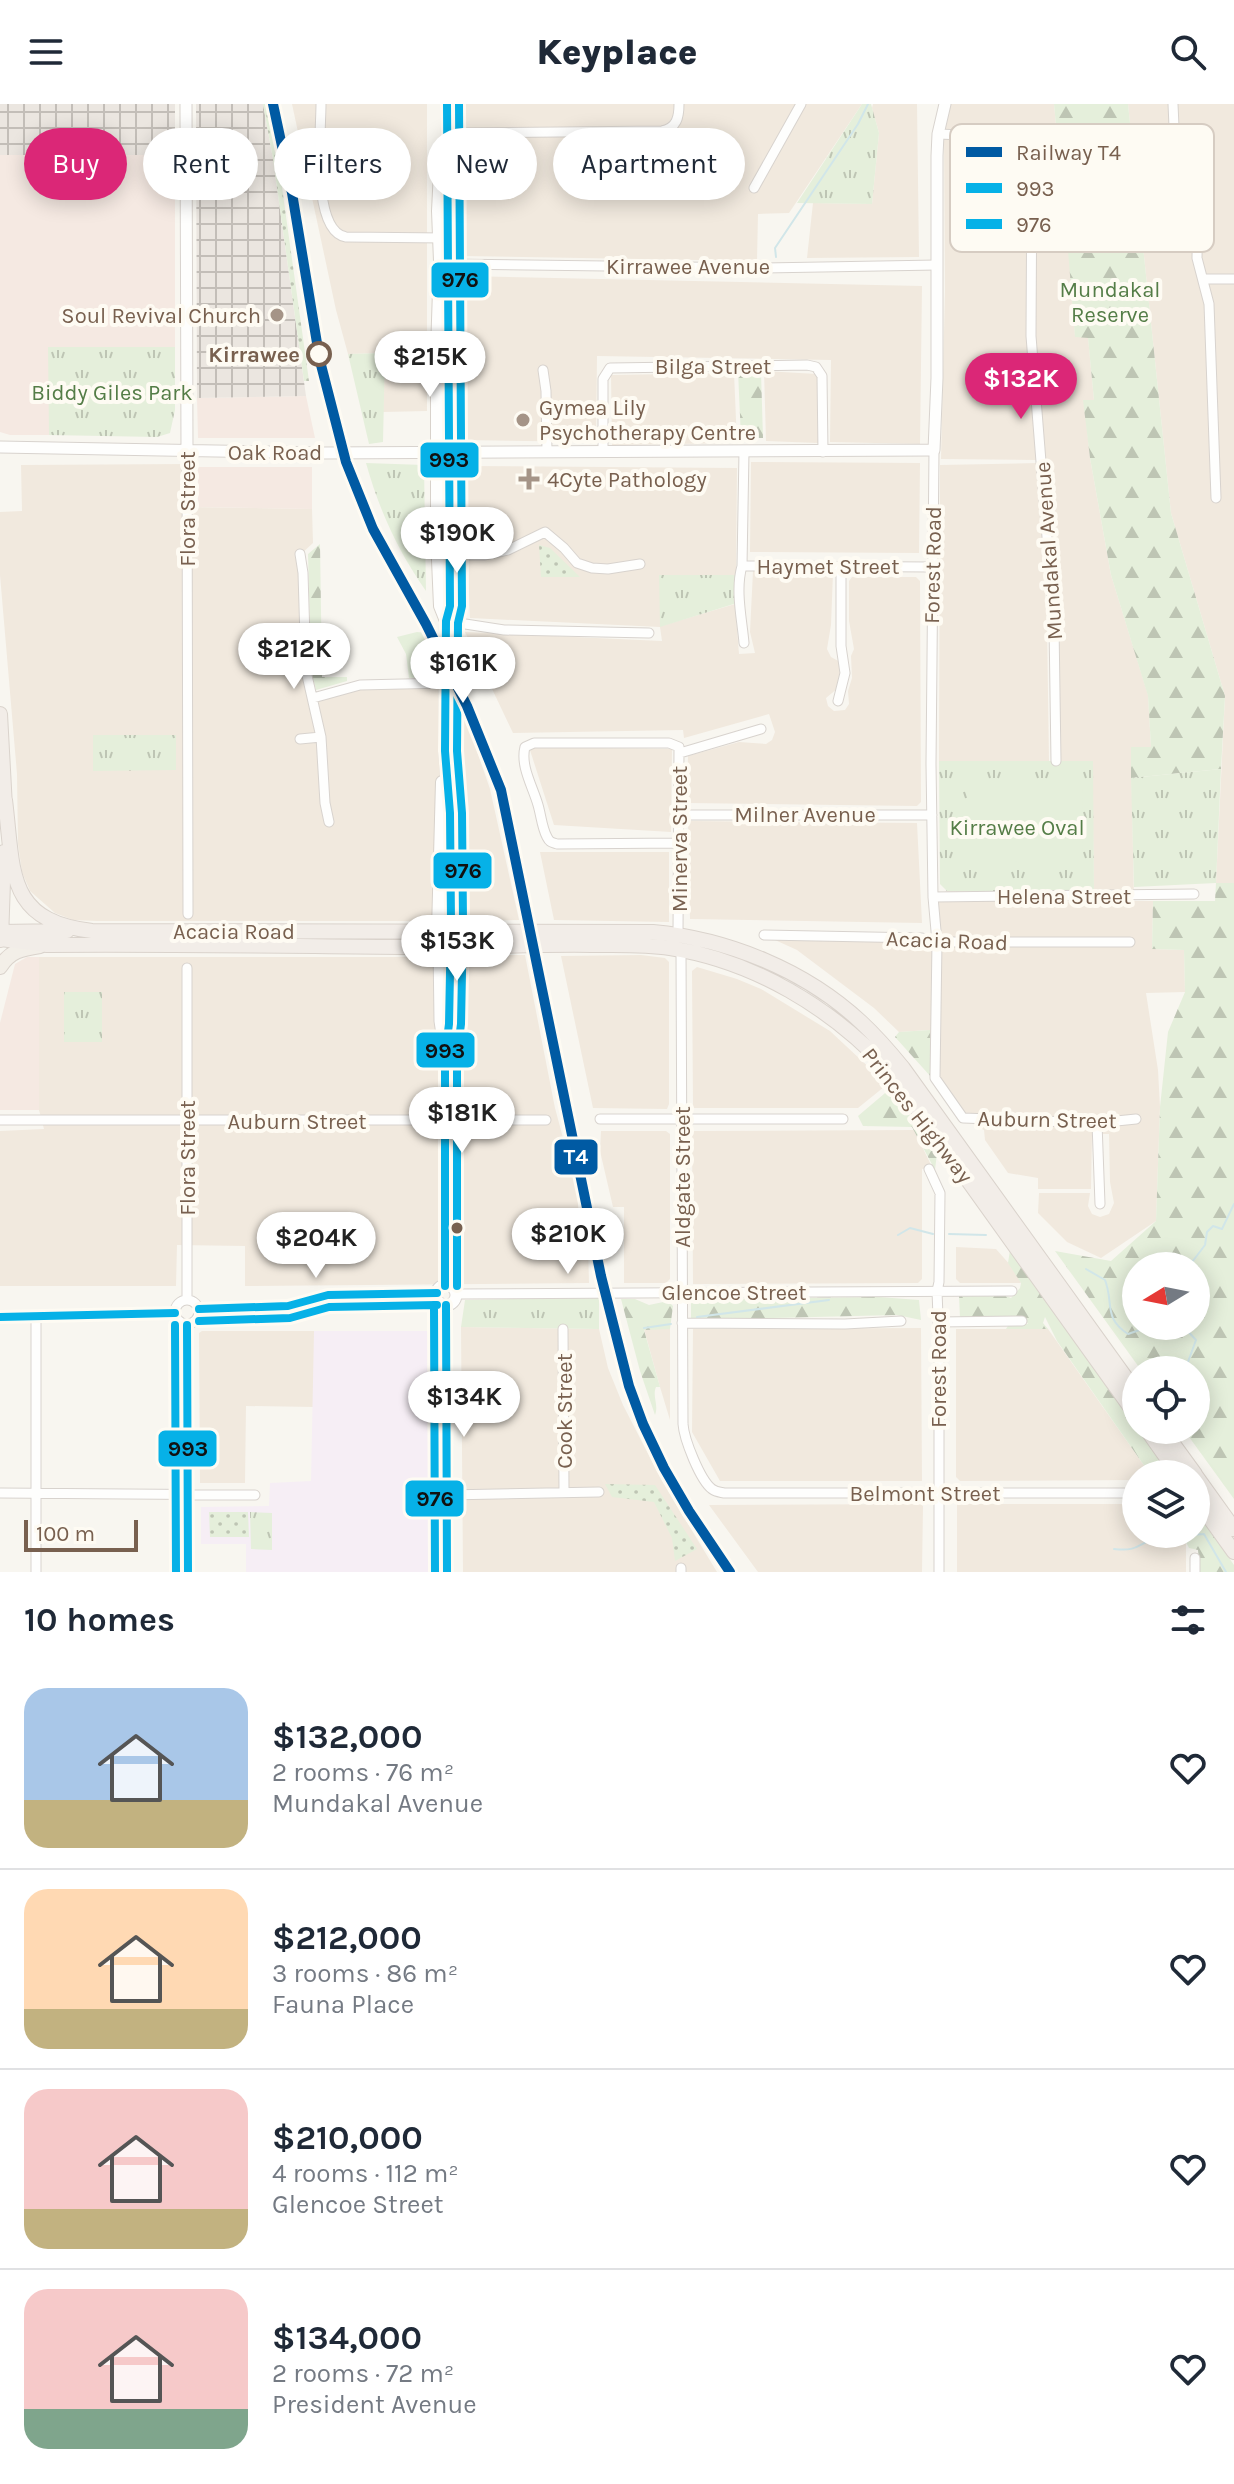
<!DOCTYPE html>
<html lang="en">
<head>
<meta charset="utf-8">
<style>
  :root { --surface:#fff; --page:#f6f6f7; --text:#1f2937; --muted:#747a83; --line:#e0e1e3; --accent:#db2777 }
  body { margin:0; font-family:Karla,sans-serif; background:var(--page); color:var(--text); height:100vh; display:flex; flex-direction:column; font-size:30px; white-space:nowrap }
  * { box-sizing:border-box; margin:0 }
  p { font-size:26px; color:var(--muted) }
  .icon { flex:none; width:44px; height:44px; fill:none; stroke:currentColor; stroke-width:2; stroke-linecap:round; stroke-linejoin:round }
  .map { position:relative; height:1468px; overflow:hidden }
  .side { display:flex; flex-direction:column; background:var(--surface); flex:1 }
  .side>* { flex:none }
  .guide { position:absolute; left:24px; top:24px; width:800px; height:72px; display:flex; gap:16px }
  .needle { width:52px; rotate:260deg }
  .buttons { position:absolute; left:1122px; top:1148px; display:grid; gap:16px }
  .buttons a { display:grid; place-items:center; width:88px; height:88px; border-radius:50%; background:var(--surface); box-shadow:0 4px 20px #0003; font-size:40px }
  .scale { position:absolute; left:24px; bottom:20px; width:114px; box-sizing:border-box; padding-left:8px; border:4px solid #78604f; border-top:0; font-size:22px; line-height:28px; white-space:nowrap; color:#78604f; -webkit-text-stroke:6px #fefbf3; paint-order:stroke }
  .price { position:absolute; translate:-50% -68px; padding:0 18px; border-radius:28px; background:#fff; color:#222; font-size:26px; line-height:52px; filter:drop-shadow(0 2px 4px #0008) }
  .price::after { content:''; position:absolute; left:50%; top:48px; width:24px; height:18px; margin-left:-12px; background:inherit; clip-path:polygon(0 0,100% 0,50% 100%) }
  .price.selected { background:var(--accent); color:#fff }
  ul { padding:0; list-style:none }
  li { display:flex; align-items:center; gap:24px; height:200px; padding:0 24px }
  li+li { border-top:2px solid var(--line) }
  li span { display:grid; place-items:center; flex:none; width:224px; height:160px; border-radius:24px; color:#555 }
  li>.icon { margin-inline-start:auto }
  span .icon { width:96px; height:96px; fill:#fffc; stroke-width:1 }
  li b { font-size:34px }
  h2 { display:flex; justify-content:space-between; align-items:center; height:96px; padding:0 24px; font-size:34px }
  .pill { padding:0 28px; border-radius:36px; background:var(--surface); box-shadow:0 4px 20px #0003; font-size:28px; line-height:72px }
  .pill.selected { background:var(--accent); color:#fff }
  header { display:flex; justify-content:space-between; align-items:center; height:104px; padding:0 24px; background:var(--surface); font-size:36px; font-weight:800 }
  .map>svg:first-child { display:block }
</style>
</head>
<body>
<header><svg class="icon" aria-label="menu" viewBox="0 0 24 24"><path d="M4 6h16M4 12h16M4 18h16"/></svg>Keyplace<svg class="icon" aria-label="search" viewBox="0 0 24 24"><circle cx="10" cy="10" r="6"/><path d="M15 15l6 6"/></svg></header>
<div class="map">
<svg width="1234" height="1468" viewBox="0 0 1234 1468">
  <defs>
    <pattern id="industrial-grid" width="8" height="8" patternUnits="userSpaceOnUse" patternTransform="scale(2)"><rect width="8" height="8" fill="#ebe6e0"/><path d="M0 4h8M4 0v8" fill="none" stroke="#c3beb8"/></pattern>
    <pattern id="grass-dots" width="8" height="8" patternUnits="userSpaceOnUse" patternTransform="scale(2)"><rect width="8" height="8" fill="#e5efdb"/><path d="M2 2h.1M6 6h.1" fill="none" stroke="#bec5b4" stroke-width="1.8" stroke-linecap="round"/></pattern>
    <pattern id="forest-firs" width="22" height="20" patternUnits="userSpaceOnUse" patternTransform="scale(2)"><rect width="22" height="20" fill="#e5efdb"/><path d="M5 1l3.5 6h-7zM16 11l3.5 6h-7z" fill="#bec5b4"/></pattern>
    <pattern id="park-tufts" width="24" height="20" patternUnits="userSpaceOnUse" patternTransform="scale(2)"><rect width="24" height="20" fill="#e5efdb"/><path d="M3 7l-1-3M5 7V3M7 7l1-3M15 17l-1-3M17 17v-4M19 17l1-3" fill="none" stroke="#bec5b4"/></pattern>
  </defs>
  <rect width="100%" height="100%" fill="#f8f6f0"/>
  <path fill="#f1e9de" d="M292,0H427V307L383,308L385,249L348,250L336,206Z
    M461,0H862L789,109L758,110L757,157L462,152Z
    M873,0H917L919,153L807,154L813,99L872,100L879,29L872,4Z
    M942,0H1054L1063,97L1074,98L1077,134H1068L1075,232L1088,233L1094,296H1084L1090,354L1111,471L1148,591L1151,643L1131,644L1134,797H1153L1152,845L1184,846L1185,888L1146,889L1158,966L1160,1003L1156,1117L1101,1154L1067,1138L1038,1109L1039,1089H1090L1088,1102L1092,1110L1100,1113L1109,1110L1114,1099L1110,1078L1109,1030H1092L1091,1085H1038V1074L1008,1069L985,1036L984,1026L963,1014L932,974L929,926L899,928L874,904L797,846L764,831L936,838L933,793L947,787L1094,789L1092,657H1056L1054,521L1031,232L1032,53L1015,33L938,30Z
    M1128,0H1234V779H1216L1225,592L1171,409Z
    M944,35L1017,37L1026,51L1027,248L1038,356L941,355L945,187Z
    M465,172L922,182L920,340L830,338L831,256L597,252L596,338L464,336L461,176Z
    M764,267L817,270L818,339L766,337Z
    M734,269L737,339L612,341L611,271Z
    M751,358L920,359L919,449L750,448Z
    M1038,359L1047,521L1049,657H939L940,361Z
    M187,360V403L312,405L313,439L300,451L306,567L313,593L360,581L445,579L460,598L490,685L519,816L467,817L462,813H429L425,817H97L73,816L55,809L30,787L22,768L18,740L17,670L0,471V408L22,407L21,361Z
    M464,362L737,364L736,471H660L661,522L735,500L739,550L755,549L750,528L753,467L833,469L831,521L827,545L831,553L842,559L838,584L826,594L828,602L834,607L845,606L849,600L848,587L852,574L851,552L854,545L849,517V477L852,473H916L920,477L921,698L917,702L687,699L688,652L739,638L766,640L772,636L775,628L769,610L684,634L683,626L513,629L465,528L662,537L660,523L470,514Z
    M529,643L672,645L671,728L554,721Z
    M688,717L917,719L922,819L690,815Z
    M540,748H669V818L554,816Z
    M465,851H525L555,1004L578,1090V1103L588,1140L589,1179L245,1182V1142L177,1141L176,1182H0V1027L44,1025L39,1006V853H425L428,855L463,854Z
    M641,851L665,854L669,858V1000L667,1005L593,1004L561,852Z
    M697,863L737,875L761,885L830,927L876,970L884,983L858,1004H693L692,867Z
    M914,1026L932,1063L922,1065V1175L918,1179L693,1180L692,1027Z
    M601,1027H666L670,1030V1175L666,1179H624V1103H613L600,1047Z
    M956,1143L996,1145L1012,1163L1021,1179H960L956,1175Z
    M461,1223L599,1225L608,1264L623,1301L662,1377L717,1468H463Z
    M921,1224L922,1377H720L692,1328L693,1225Z
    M644,1225H670V1316L660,1283Z
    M956,1225H1048L1150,1370H1136V1376L960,1377L956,1373Z
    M202,1227H314V1303L246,1302L245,1379H200L199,1229Z
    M920,1400L923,1402L922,1468H758L709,1401Z
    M957,1400H1136V1430H1182L1186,1437V1468H957Z"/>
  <path fill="#f5e9e2" d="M0,51H175V243H49V331H10L0,328Z
    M306,292L315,334H198L197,294Z
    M198,363H312V405L198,403Z
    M27,853H39V1006H0V919L15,860Z"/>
  <path fill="url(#industrial-grid)" d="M0,0H175V51H0Z
    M196,0H263L273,55L306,292L197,294Z"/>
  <path fill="#f6eef5" d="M314,1227H428L429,1468H246V1440H201V1403L269,1402L270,1379L311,1377Z"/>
  <path fill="url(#grass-dots)" d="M263,0H268L280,69L309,277H304L273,55Z
    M539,441L550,444L580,473H541Z
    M605,1380L655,1381L697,1445L675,1457L672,1434L654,1398L612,1393Z
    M209,1408H248L249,1433H210Z"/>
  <path fill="url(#forest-firs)" fill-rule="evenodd" d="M1054,0H1128L1171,409L1225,592L1221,665L1131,674V643H1151L1148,592L1111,471L1090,354L1083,296H1094L1088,234L1075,233L1067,134L1076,133L1074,98H1063Z
    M738,267L761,268L763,334H741Z
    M320,440L322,573H347V577L316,586L311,566L308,450Z
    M1216,779H1234V1395L1184,1326H1196V1266H1141L1055,1147L1111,1157L1156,1117L1160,1003L1168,928L1185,888L1184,846L1152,845L1153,797H1215ZM1136,1162H1196V1222H1136Z
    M930,926L932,974L895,933L899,928Z
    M891,984L937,1049L935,1066L912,1023L863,1022L858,1012Z
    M1010,1146L1136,1323V1326H1138L1170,1370H1150L1057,1237L1045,1213L1043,1219L1048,1225H1006L1009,1220H1028L1025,1216L960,1214L959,1191L1001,1190L1011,1194L1020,1184L1021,1179L1008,1159Z
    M879,1193L919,1196L921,1216L897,1211L691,1216V1195Z
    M621,1195H635L649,1201L668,1197L673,1202L670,1225L644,1226L660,1283H656C652,1292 659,1301 655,1311L640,1267Z
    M1196,1407L1234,1461V1468H1200L1198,1446L1189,1444L1182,1430H1196Z"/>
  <path fill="url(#park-tufts)" d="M862,0H871L879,29L872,100L797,99Z
    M48,243H175V306L170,329L157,333L49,331Z
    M385,249L383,338L369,340L348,250Z
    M366,359L424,361L426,487C398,447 379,406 366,359Z
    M659,471H740V498L660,523Z
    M93,631H176V666L93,667Z
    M939,657H1093L1094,789L947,787L940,780Z
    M1221,665L1216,779L1134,783L1131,674Z
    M102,888V938H64V888Z
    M599,1193V1225L461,1223L465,1196Z
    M250,1408L272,1409V1446L251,1445Z"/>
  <path fill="#e5efdb" d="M417,528L427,529L428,573L409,574L406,550L397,533Z
    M969,677H1082L1083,756H1039L1022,759L1007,756H969Z"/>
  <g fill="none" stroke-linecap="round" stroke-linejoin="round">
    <path stroke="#d1e6e9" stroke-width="2" d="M776,153L775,144L858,20L868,0
      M949,1130L986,1131
      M898,1131L910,1124L933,1130
      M1189,1162L1205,1141L1207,1128L1213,1122L1222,1125L1234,1100
      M1086,1165L1105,1176C1114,1199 1103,1214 1128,1230L1151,1222
      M697,1213L829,1196
      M1183,1222L1196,1236L1185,1266
      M644,1224L671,1220
      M1114,1445C1140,1448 1136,1439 1158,1434C1173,1431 1189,1431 1204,1430L1226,1468"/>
    <g stroke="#d8d3ce" stroke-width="11">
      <path id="minor" d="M321,0C321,28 311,127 346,133L445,134
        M1173,0L1175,45L1198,96L1197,154L1209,200L1216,394
        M447,29L662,27C677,24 679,13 679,0
        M938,30L1015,33L1026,42L1032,53L1031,232L1054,521L1056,657
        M754,84L801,0
        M443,158L449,160L764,164L937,161
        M1203,175H1234
        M543,266L546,287L547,348
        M934,346L931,660L933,793L937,838L935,974L963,1014L1097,1019L1136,1015
        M744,347L742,462L932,463
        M187,348L188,810
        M603,348V275L610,264L807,261L816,263L822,272L823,348
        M300,450L303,469L306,567L321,633L325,699L329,718
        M448,451H485L508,446L545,428L564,444L577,459L592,464L608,465L640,460
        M742,462C735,486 742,515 744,539
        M446,517L504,526L649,529
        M313,594L360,581L445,579
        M838,597L845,569L841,542V462
        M300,635L321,633
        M680,649L761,625
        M679,711H932
        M933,793L1194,790
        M678,831L679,643L669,639H534L525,643C520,662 533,683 538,701C541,711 542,724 547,733C550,739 552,738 557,740L680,739
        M764,831L922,834L937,838H1130
        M681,846L683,1320C684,1335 700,1376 712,1385C716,1388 719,1388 724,1389H1135
        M600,1015H843
        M0,1016H546
        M1097,1019L1100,1100
        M929,1065L940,1089L939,1178L937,1187L939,1239V1468
        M456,1190L1012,1187
        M175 1208a12 12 0 1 1 24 0a12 12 0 1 1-24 0Z
        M187,1196V864
        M199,1205L288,1202C302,1201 314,1192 328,1191L437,1189
        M36,1212V1468
        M0,1213L175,1209
        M938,1218L1022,1217
        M682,1219L845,1220L901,1217
        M187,1221L188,1468
        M563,1225L564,1388
        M0,1389L255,1391
        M447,1391L599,1388
        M1195,1454V1468
        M681,1468V1464"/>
    </g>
    <g stroke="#d8d3ce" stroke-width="13">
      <path id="tertiary" d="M186,0L187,348
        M0,343L321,349L934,346L937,274V52L938,30L945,0
        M439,842L440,917L443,937
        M436 1191a10 10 0 1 1 20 0a10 10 0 1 1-20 0Z
        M445,1182V950L449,920L450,842
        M446,1201L447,1468"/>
    </g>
    <g stroke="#d8d2cb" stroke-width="14">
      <path id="secondary" d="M447,0L450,502L446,517L445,647L450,709L451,827
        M440,67L438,107L440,157L437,246V433L440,502L446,517
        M438,826L442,678"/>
    </g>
    <g stroke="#dad3cc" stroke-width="16">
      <path id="primary" d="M0,863C10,847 21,845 40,842"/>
    </g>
    <g stroke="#dad3cc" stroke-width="16">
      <path id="trunk" d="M0,610L5,703
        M5,696C14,766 5,817 92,827L653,828C728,835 805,866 861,918C876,932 890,948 903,964L1136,1288
        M0,828L67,827
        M0,835L47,841C166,840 285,842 404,843C467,844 529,840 592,841C618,841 645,840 670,844C754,857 832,904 889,966L1136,1311
        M1,836L4,748
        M1147,1326L1178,1370
        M1163,1326L1195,1370
        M1196,1372L1234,1425
        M1196,1395L1234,1448"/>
    </g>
    <use href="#minor" stroke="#fefefd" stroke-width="9"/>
    <use href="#tertiary" stroke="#fefefd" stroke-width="11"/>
    <use href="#secondary" stroke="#fefefd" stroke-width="12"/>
    <use href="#primary" stroke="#f3efe8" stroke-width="14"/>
    <use href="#trunk" stroke="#f2ede8" stroke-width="14"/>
    <g stroke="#fefbf3" stroke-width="14">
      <path id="bus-1" d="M445,1182V950L449,920L451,818L450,709L445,647L446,517L450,502L447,0
        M446,1201L447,1468
        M199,1205L288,1202L328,1191L437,1189
        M0,1213L175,1209
        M187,1221L188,1468"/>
    </g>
    <g stroke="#fefbf3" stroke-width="14">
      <path id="bus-2" d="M457,1182V951L461,920L463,818L462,709L457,647L458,519L462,502L459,0
        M434,1201L435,1468
        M199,1217L290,1214L329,1203L437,1201
        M175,1221L176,1468"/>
    </g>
    <use href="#bus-1" stroke="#06b1e7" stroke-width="8"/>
    <use href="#bus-2" stroke="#06b1e7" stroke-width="8"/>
    <g stroke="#fefbf3" stroke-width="16">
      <path id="rail-1" d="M273,0L292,89L320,257L346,358L373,425L426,520L467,602L501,686L601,1172L629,1282L643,1320L664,1364L689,1407L730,1468"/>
    </g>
    <use href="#rail-1" stroke="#005aa3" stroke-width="10"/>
  </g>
  <g fill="#a59487" stroke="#fefbf3" stroke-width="3">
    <circle cx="277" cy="211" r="8"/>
    <circle cx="523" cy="316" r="8"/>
    <path d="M525 363h8v8h8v8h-8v8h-8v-8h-8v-8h8z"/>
  </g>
  <circle fill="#fefbf3" stroke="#78604f" stroke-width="4" cx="319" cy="250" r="11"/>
  <circle fill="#78604f" stroke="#fefbf3" stroke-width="3" cx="457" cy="1124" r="7"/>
  <g text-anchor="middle" stroke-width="8" stroke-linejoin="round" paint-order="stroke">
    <g font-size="22" fill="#78604f" stroke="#fefbf3">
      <text x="688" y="170">Kirrawee Avenue</text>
      <text x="713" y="270">Bilga Street</text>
      <text x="275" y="356">Oak Road</text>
      <text transform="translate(187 405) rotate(-90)" y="8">Flora Street</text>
      <text transform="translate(1048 447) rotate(-94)" y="8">Mundakal Avenue</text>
      <text transform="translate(932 461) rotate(-89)" y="8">Forest Road</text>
      <text x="828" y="470">Haymet Street</text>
      <text x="805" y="718">Milner Avenue</text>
      <text transform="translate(679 735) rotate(-90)" y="8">Minerva Street</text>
      <text x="1064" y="800">Helena Street</text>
      <text x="234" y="835">Acacia Road</text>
      <text transform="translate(947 836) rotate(2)" y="8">Acacia Road</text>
      <text transform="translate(918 1011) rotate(52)" y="8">Princes Highway</text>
      <text transform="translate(1047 1015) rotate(1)" y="8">Auburn Street</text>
      <text x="297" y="1025">Auburn Street</text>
      <text transform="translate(187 1054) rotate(-90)" y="8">Flora Street</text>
      <text transform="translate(682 1073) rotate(-90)" y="8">Aldgate Street</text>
      <text x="734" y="1196">Glencoe Street</text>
      <text transform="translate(938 1265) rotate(-90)" y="8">Forest Road</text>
      <text transform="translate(564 1307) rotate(-90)" y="8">Cook Street</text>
      <text x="925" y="1397">Belmont Street</text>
    </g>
    <g font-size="22" fill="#547d47" stroke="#fefbf3">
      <text x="1110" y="193">Mundakal<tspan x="1110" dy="25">Reserve</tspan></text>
      <text x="112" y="296">Biddy Giles Park</text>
      <text x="1017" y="731">Kirrawee Oval</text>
    </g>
    <g font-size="22" fill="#78604f" stroke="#fefbf3" text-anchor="start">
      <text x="261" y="219" text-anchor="end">Soul Revival Church</text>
      <text x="539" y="311">Gymea Lily<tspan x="539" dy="25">Psychotherapy Centre</tspan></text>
      <text x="547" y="383">4Cyte Pathology</text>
    </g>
    <g font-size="22" font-weight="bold" fill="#78604f" stroke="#fefbf3" text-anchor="end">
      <text x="300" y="258">Kirrawee</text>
    </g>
  </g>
  <rect x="950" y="20" width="264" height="128" rx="12" fill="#fefbf3" stroke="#d6ccc2" stroke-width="2"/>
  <rect x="966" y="43" width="36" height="10" fill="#005aa3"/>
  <rect x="966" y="79" width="36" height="10" fill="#06b1e7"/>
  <rect x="966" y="115" width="36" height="10" fill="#06b1e7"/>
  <g font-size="22" fill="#78604f">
    <text x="1016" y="56">Railway T4</text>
    <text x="1016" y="92">993</text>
    <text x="1016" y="128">976</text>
  </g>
  <g stroke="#fefbf3" stroke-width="3">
    <rect x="430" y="157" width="60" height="38" rx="8" fill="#06b1e7"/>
    <rect x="419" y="337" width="61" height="38" rx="8" fill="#06b1e7"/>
    <rect x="432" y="747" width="61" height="39" rx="8" fill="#06b1e7"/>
    <rect x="415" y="927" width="61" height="38" rx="8" fill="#06b1e7"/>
    <rect x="553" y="1034" width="46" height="38" rx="8" fill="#005aa3"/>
    <rect x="157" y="1325" width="61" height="39" rx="8" fill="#06b1e7"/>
    <rect x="404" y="1375" width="61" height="39" rx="8" fill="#06b1e7"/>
  </g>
  <g font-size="22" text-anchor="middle" font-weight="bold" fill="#fff">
    <text x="576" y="1060">T4</text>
  </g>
  <g font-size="22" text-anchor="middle" font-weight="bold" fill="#111">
    <text x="460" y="183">976</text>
    <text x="449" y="363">993</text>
    <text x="463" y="774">976</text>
    <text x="445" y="954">993</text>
    <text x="188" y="1352">993</text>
    <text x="435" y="1402">976</text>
  </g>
</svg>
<div class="buttons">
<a><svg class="needle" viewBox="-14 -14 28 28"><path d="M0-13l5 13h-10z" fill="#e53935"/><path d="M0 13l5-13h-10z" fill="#747a83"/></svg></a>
<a><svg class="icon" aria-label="locate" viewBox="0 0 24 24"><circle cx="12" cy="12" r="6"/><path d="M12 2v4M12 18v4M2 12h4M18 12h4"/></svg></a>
<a><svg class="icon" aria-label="layers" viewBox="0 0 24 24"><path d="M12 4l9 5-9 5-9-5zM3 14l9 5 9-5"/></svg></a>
</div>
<div class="scale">100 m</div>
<b class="price" style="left:430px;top:295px">$215K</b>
<b class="price selected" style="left:1021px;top:317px">$132K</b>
<b class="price" style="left:457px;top:471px">$190K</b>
<b class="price" style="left:294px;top:587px">$212K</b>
<b class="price" style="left:463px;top:601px">$161K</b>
<b class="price" style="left:457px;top:879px">$153K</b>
<b class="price" style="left:462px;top:1051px">$181K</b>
<b class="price" style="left:568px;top:1172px">$210K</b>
<b class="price" style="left:316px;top:1176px">$204K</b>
<b class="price" style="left:464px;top:1335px">$134K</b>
<div class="guide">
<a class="pill selected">Buy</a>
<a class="pill">Rent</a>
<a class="pill">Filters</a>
<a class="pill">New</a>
<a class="pill">Apartment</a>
</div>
</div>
<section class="side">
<h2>10 homes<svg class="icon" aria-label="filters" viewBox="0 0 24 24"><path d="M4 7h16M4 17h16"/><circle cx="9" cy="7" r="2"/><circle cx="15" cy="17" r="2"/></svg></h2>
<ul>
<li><span style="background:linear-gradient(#a9c7e8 70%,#c2b280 0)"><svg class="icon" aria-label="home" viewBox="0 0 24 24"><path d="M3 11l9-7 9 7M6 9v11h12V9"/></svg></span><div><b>$132,000</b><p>2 rooms · 76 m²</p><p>Mundakal Avenue</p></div><svg class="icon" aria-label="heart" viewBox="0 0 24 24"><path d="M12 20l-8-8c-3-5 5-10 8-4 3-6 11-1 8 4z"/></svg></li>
<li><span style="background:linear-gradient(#ffd9b3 75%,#c2b280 0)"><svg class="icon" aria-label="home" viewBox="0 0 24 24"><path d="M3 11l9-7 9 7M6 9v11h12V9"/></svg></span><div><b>$212,000</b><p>3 rooms · 86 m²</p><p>Fauna Place</p></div><svg class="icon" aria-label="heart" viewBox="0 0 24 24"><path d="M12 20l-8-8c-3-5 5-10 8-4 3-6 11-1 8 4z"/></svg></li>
<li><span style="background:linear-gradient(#f6c9c9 75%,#c2b280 0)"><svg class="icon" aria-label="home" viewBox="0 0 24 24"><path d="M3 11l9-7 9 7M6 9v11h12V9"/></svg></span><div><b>$210,000</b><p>4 rooms · 112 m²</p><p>Glencoe Street</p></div><svg class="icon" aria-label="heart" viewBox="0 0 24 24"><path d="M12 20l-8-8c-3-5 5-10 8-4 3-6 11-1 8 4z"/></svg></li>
<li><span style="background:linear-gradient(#f6c9c9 75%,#7fa58c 0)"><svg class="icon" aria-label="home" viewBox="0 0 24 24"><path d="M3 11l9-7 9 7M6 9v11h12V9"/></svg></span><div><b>$134,000</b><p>2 rooms · 72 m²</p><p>President Avenue</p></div><svg class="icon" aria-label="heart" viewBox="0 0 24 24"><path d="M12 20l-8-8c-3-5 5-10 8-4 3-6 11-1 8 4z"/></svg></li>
</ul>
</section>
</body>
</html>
